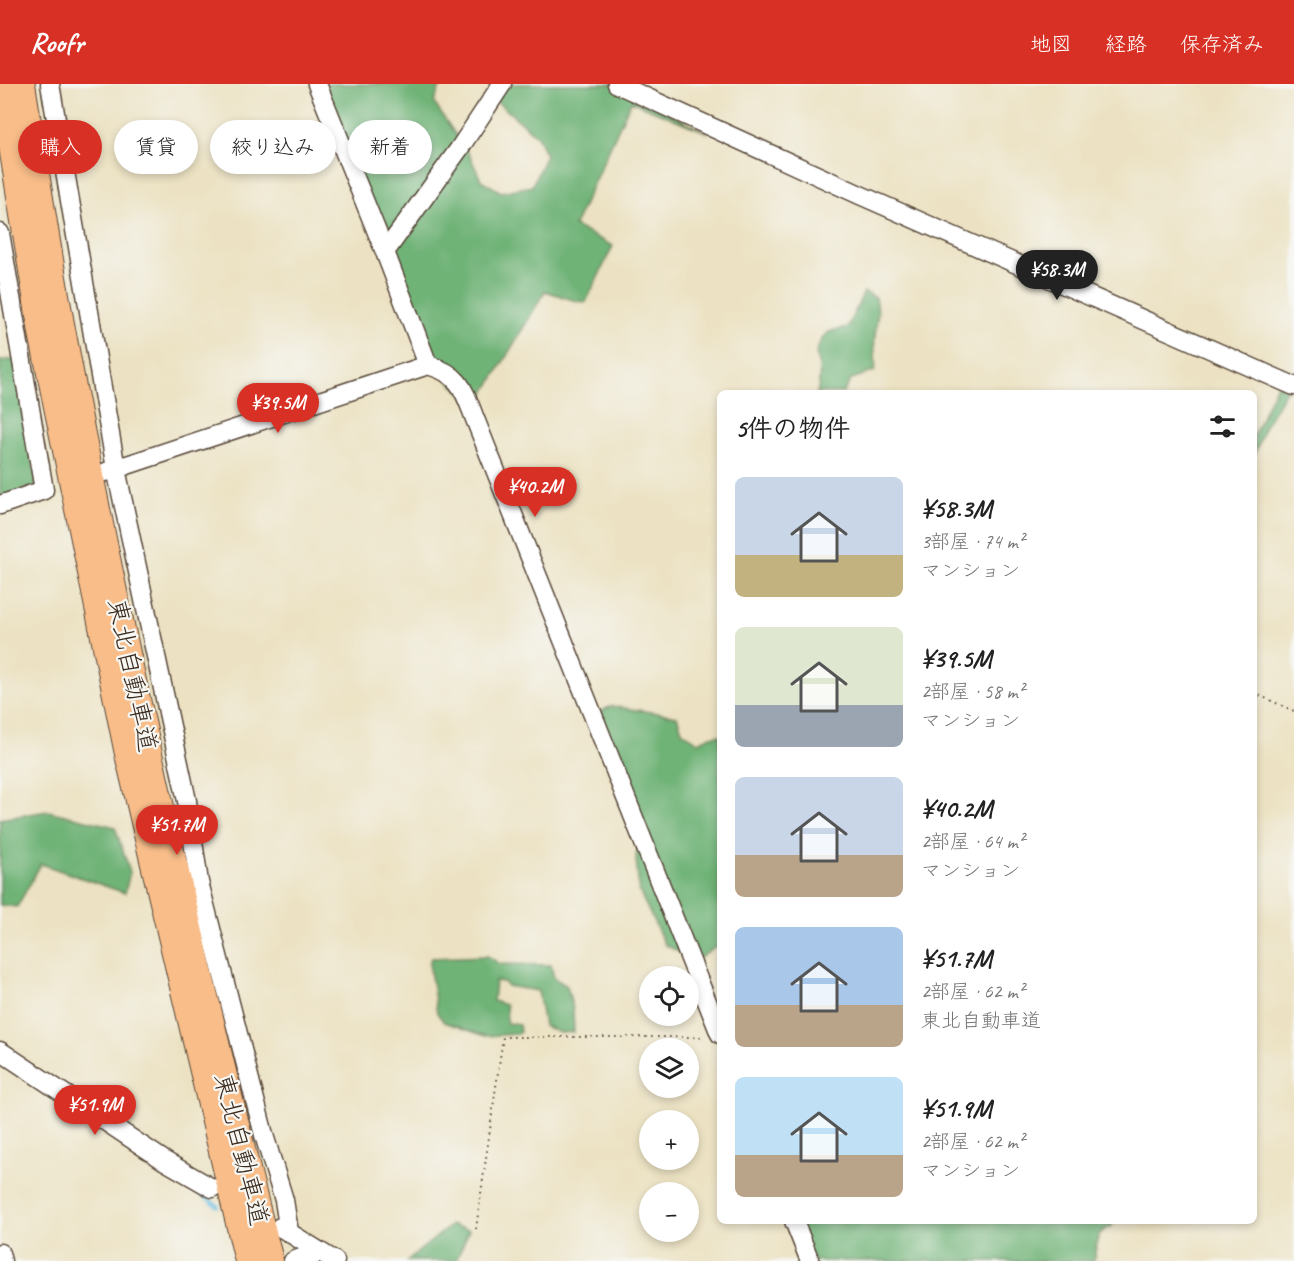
<!DOCTYPE html>
<html lang="ja">
<head>
<meta charset="utf-8">
<style>
  :root { --surface:#fff; --page:#f2f2f2; --text:#222; --muted:#767676; --accent:#d93025 }
  body { margin:0; font-family:Caveat,"Klee One",sans-serif; background:var(--page); color:var(--text); height:100vh; display:flex; flex-direction:column; font-size:22px; white-space:nowrap }
  * { box-sizing:border-box; margin:0 }
  p { font-size:20px; color:var(--muted) }
  .icon { flex:none; width:33px; height:33px; fill:none; stroke:currentColor; stroke-width:2; stroke-linecap:round; stroke-linejoin:round }
  .map { position:relative; flex:1; overflow:hidden }
  .side { position:absolute; left:717px; top:306px; width:540px; height:834px; display:flex; flex-direction:column; background:var(--surface); border-radius:9px; box-shadow:0 3px 9px #0003 }
  .side>* { flex:none }
  .banner { position:absolute; left:18px; top:36px; width:570px; height:54px; display:flex; gap:12px }
  .tools { position:absolute; left:639px; top:882px; display:grid; gap:12px }
  .tools a { display:grid; place-items:center; width:60px; height:60px; border-radius:50%; background:var(--surface); box-shadow:0 3px 9px #0003; font-size:30px }
  .price { position:absolute; translate:-50% -51px; padding:0 14px; border-radius:21px; background:var(--accent); color:#fff; font-size:20px; line-height:39px; filter:drop-shadow(0 2px 3px #0008) }
  .price::after { content:''; position:absolute; left:50%; top:36px; width:18px; height:14px; margin-left:-9px; background:inherit; clip-path:polygon(0 0,100% 0,50% 100%) }
  .price.current { background:#222; color:#fff }
  ul { padding:0; list-style:none }
  li { display:flex; align-items:center; gap:18px; height:150px; padding:0 18px }
  li span { display:grid; place-items:center; flex:none; width:168px; height:120px; border-radius:9px; color:#555 }
  li>.icon { margin-inline-start:auto }
  span .icon { width:72px; height:72px; fill:#fffc; stroke-width:1 }
  li b { font-size:26px }
  h2 { display:flex; justify-content:space-between; align-items:center; height:72px; padding:0 18px; font-size:26px }
  .chip { padding:0 21px; border-radius:27px; background:var(--surface); box-shadow:0 3px 9px #0003; font-size:21px; line-height:54px }
  .chip.current { background:var(--accent); color:#fff }
  header { display:flex; align-items:center; gap:36px; box-sizing:border-box; height:84px; padding:0 30px; background:var(--accent); color:#fff }
  header strong { font-size:28px }
  nav { display:flex; gap:33px; margin-inline-start:auto; font-size:21px }
  .map>svg:first-child { display:block }
</style>
</head>
<body>
<header>
<strong>Roofr</strong>
<nav><a>地図</a><a>経路</a><a>保存済み</a></nav>
</header>
<div class="map">
<svg width="1294" height="1177" viewBox="0 0 1294 1177">
  <rect width="100%" height="100%" fill="#f6f6f2"/>
  <filter id="ink" filterUnits="userSpaceOnUse"><feTurbulence type="fractalNoise" baseFrequency=".0167" numOctaves="2"/><feDisplacementMap in="SourceGraphic" scale="12" xChannelSelector="R" yChannelSelector="G"/><feConvolveMatrix kernelMatrix="1 2 1 2 8 2 1 2 1" color-interpolation-filters="sRGB"/></filter>
  <filter id="wash" filterUnits="userSpaceOnUse"><feTurbulence type="fractalNoise" baseFrequency=".008" numOctaves="4" result="noise"/><feDisplacementMap in="SourceGraphic" scale="24" xChannelSelector="R" yChannelSelector="G"/><feGaussianBlur stdDeviation="1.35" result="paint"/><feColorMatrix in="noise" values="0 0 0 0 0 0 0 0 0 0 0 0 0 0 0 0 0 1.4 0 .05"/><feComposite in="paint" operator="in"/></filter>
  <g filter="url(#wash)">
    <rect width="100%" height="100%" fill="#ece2c3"/>
    <path fill="#70b377" stroke="#566e4a" stroke-width="1.5" d="M319,0H441L434,19L470,72L481,96L501,108L532,102L546,71L537,52L495,16L506,0H613L708,49L631,17L574,142L613,162L586,218L576,217L545,207L479,319L470,317L431,280Z
      M864,208L876,214C880,233 876,235 875,253C873,264 877,275 875,287L852,295L843,309H817C821,294 820,283 816,268C824,248 826,247 847,244Z
      M14,275L37,402L0,413V277Z
      M1277,300L1287,305L1264,344L1254,372V350Z
      M611,622L677,632L682,647L698,658L711,652L720,651V860L700,874L687,872L665,861L639,807L636,775L640,736L600,634L602,627Z
      M48,727L115,743L130,788L125,809L41,780L17,823L0,821V735Z
      M488,872L500,880L551,881L554,894L567,902L573,925L574,948L560,949L544,942L538,907L507,902L504,898L495,897L493,917L506,921L507,939L519,941L520,948L517,950L485,952L444,938L437,929L429,879L431,874Z
      M788,1137H1112V1142C1094,1149 1097,1160 1094,1177H804Z
      M451,1141L469,1146L456,1177H407Z"/>
    <g fill="none" stroke-linecap="round" stroke-linejoin="round">
      <path stroke="#61bbde" stroke-width="4" d="M173,1091L218,1122"/>
    </g>
  </g>
  <g filter="url(#ink)">
    <g fill="none" stroke-linecap="round" stroke-linejoin="round">
      <g stroke="#564637" stroke-width="21">
        <path id="minor" d="M50,0L116,385L187,717L199,798L264,1051L284,1116L289,1148
          M317,0L385,168L428,281
          M617,0L860,111L1294,302
          M0,149L44,406L0,421
          M385,168L459,65L502,0
          M106,388L428,281C463,291 464,308 477,340L720,950
          M0,967L165,1077L212,1104
          M794,1137L810,1177
          M280,1143L335,1177
          M0,1169L2,1177
          M293,1177L304,1173L310,1177"/>
      </g>
      <g stroke="#564637" stroke-width="28">
        <path id="highway" d="M2,0L42,249L128,670L248,1177
          M22,0C35,82 47,163 62,245C120,558 192,869 270,1177"/>
      </g>
      <path stroke="#564637" stroke-width="2" stroke-dasharray="1.5 4.5" stroke-linecap="butt" d="M1254,609L1294,627
        M476,1145L503,953H705"/>
      <use href="#minor" stroke="#fff" stroke-width="18"/>
      <use href="#highway" stroke="#f8bd89" stroke-width="26"/>
    </g>
  </g>
  <g text-anchor="middle" stroke-width="4.5" stroke-linejoin="round" paint-order="stroke">
    <g font-size="26" fill="#3b2a1e" stroke="#f6f6f2">
      <text transform="translate(133 591) rotate(78)" y="9">東北自動車道</text>
      <text transform="translate(242 1065) rotate(76)" y="9">東北自動車道</text>
    </g>
  </g>
</svg>
<div class="tools">
<a><svg class="icon" aria-label="locate" viewBox="0 0 24 24"><circle cx="12" cy="12" r="6"/><path d="M12 2v4M12 18v4M2 12h4M18 12h4"/></svg></a>
<a><svg class="icon" aria-label="layers" viewBox="0 0 24 24"><path d="M12 4l9 5-9 5-9-5zM3 14l9 5 9-5"/></svg></a>
<a>+</a>
<a>−</a>
</div>
<b class="price current" style="left:1057px;top:217px">¥58.3M</b>
<b class="price" style="left:278px;top:350px">¥39.5M</b>
<b class="price" style="left:535px;top:434px">¥40.2M</b>
<b class="price" style="left:177px;top:772px">¥51.7M</b>
<b class="price" style="left:95px;top:1052px">¥51.9M</b>
<div class="banner">
<a class="chip current">購入</a>
<a class="chip">賃貸</a>
<a class="chip">絞り込み</a>
<a class="chip">新着</a>
</div>
<section class="side">
<h2>5件の物件<svg class="icon" aria-label="filters" viewBox="0 0 24 24"><path d="M4 7h16M4 17h16"/><circle cx="9" cy="7" r="2"/><circle cx="15" cy="17" r="2"/></svg></h2>
<ul>
<li><span style="background:linear-gradient(#c9d6e8 65%,#c2b280 0)"><svg class="icon" aria-label="home" viewBox="0 0 24 24"><path d="M3 11l9-7 9 7M6 9v11h12V9"/></svg></span><div><b>¥58.3M</b><p>3部屋 · 74 m²</p><p>マンション</p></div></li>
<li><span style="background:linear-gradient(#dfe7d0 65%,#9aa5b1 0)"><svg class="icon" aria-label="home" viewBox="0 0 24 24"><path d="M3 11l9-7 9 7M6 9v11h12V9"/></svg></span><div><b>¥39.5M</b><p>2部屋 · 58 m²</p><p>マンション</p></div></li>
<li><span style="background:linear-gradient(#c9d6e8 65%,#b9a48a 0)"><svg class="icon" aria-label="home" viewBox="0 0 24 24"><path d="M3 11l9-7 9 7M6 9v11h12V9"/></svg></span><div><b>¥40.2M</b><p>2部屋 · 64 m²</p><p>マンション</p></div></li>
<li><span style="background:linear-gradient(#a9c7e8 65%,#b9a48a 0)"><svg class="icon" aria-label="home" viewBox="0 0 24 24"><path d="M3 11l9-7 9 7M6 9v11h12V9"/></svg></span><div><b>¥51.7M</b><p>2部屋 · 62 m²</p><p>東北自動車道</p></div></li>
<li><span style="background:linear-gradient(#bfe0f5 65%,#b9a48a 0)"><svg class="icon" aria-label="home" viewBox="0 0 24 24"><path d="M3 11l9-7 9 7M6 9v11h12V9"/></svg></span><div><b>¥51.9M</b><p>2部屋 · 62 m²</p><p>マンション</p></div></li>
</ul>
</section>
</div>
</body>
</html>
